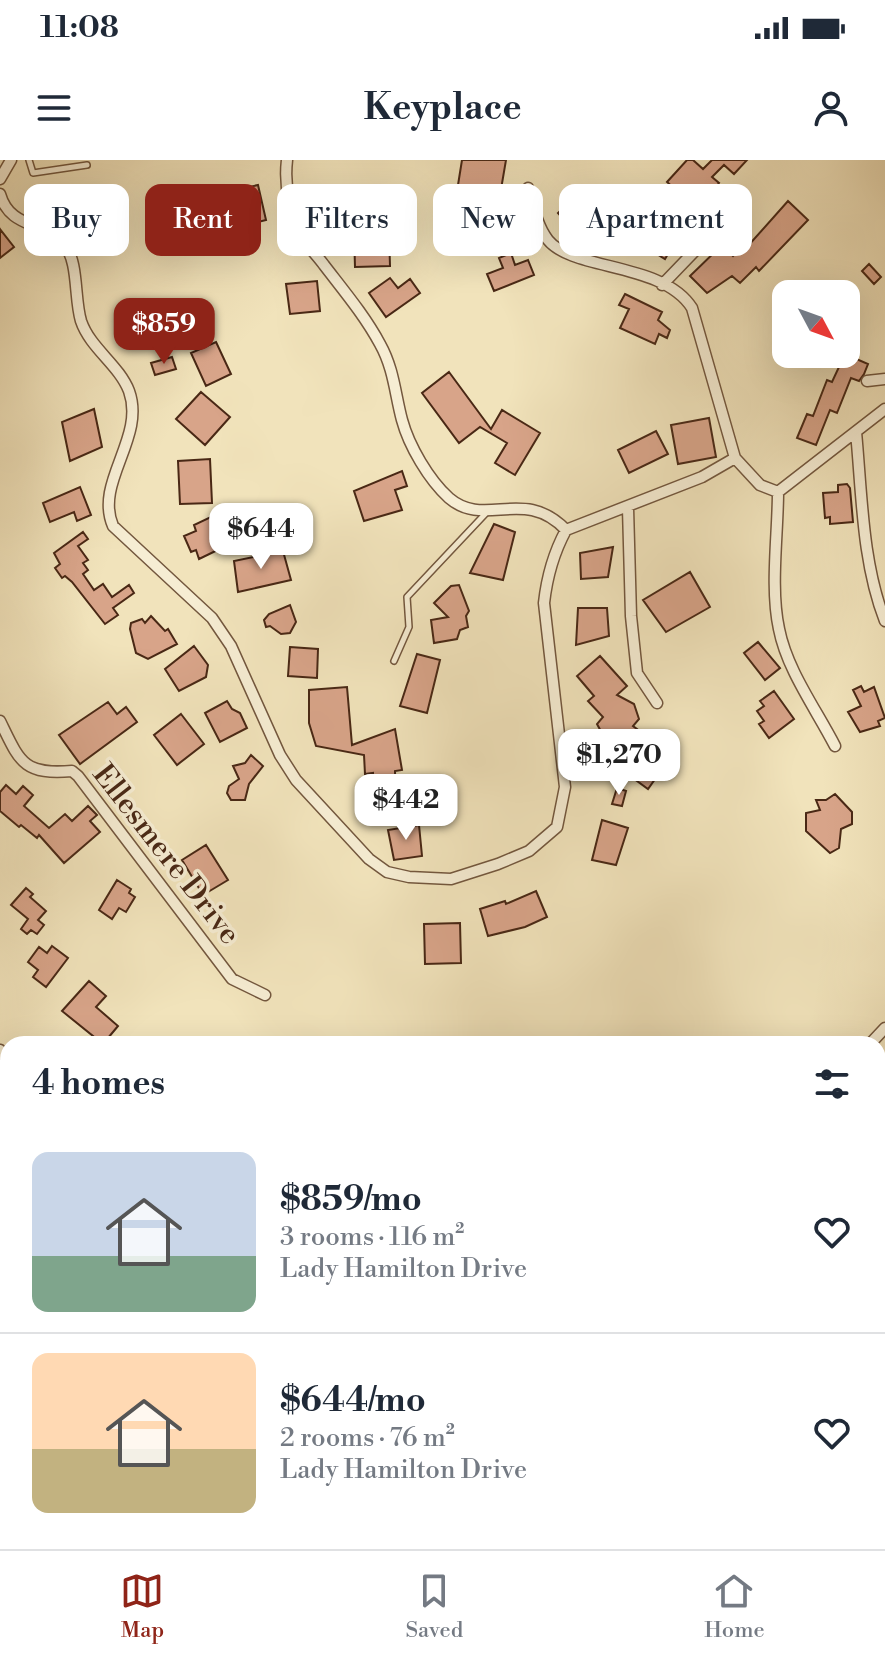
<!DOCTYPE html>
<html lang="en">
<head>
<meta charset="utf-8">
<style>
  :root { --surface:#fff; --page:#f2f2f3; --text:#1f2937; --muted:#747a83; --line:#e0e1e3; --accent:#8f2418 }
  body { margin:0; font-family:"Libre Bodoni",serif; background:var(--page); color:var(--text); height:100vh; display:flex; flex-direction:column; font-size:30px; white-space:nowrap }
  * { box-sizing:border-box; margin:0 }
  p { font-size:26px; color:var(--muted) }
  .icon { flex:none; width:44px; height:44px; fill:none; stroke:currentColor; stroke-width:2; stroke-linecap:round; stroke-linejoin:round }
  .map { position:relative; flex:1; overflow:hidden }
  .drawer { position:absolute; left:0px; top:876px; width:886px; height:514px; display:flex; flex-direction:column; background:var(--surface); border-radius:24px 24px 0 0; box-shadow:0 8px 32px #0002 }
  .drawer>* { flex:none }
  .top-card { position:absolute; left:24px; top:24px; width:838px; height:72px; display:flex; gap:16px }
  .needle { width:52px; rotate:131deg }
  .fabs { position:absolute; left:772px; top:120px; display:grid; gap:16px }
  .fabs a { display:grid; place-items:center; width:88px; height:88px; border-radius:16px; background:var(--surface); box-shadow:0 8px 32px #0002; font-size:40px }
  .price { position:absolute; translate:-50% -68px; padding:0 18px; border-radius:16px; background:#fff; color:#222; font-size:26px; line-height:52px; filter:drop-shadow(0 2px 4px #0008) }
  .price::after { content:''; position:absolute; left:50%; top:48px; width:24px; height:18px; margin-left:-12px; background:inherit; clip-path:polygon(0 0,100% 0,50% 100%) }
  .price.current { background:var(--accent); color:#fff }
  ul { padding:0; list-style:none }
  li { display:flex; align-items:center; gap:24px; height:200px; padding:0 32px }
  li+li { border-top:2px solid var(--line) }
  li span { display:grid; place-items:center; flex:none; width:224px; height:160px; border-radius:16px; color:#555 }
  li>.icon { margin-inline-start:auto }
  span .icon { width:96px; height:96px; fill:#fffc; stroke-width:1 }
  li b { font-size:34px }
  h2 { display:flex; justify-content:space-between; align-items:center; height:96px; padding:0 32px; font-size:34px }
  .pill { padding:0 28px; border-radius:16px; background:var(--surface); box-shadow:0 8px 32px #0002; font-size:28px; line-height:72px }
  .pill.current { background:var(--accent); color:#fff }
  .status { display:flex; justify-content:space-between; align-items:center; height:56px; padding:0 40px; background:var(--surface); direction:ltr }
  .status svg { height:22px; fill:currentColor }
  header { display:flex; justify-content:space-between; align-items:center; height:104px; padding:0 32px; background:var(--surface); font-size:36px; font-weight:800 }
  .dock { display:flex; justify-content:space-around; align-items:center; height:112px; border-top:2px solid var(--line); background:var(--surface); font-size:22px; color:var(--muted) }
  .dock a { display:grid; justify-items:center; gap:4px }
  .dock .current { color:var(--accent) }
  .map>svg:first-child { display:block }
</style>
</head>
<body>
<div class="status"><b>11:08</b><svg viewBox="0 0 49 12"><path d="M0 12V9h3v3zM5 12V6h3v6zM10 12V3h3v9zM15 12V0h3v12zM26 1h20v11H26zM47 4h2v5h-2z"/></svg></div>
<header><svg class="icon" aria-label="menu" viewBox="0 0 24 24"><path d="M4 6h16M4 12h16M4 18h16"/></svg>Keyplace<svg class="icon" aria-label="person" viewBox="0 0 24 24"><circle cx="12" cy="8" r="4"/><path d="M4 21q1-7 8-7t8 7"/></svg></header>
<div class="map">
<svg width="885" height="1389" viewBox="0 0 885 1389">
  <rect width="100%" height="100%" fill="#f1e3bb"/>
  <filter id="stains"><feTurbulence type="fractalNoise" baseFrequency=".0025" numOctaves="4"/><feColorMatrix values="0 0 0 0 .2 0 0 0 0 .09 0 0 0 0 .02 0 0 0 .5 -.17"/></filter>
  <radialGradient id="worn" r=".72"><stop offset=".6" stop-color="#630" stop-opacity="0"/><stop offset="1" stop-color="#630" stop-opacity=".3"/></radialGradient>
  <path fill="#d8a489" stroke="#492815" stroke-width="2" d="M462,0H506L499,41L503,42L499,82L467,75L478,28L458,25Z
    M687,0H693L703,9L712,0H747L734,14L724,5L712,17L719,23L711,33L713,35L695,47L667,22Z
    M258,25L266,60L234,68L226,32Z
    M571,41L606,79L592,91L558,53Z
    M788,41L808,60L759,111L756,107L740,123L732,116L707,133L690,116L722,85L733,96L744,84L747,87Z
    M662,44L681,55L674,68L681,72L665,99L634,80L642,66L648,69Z
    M0,69L14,87L0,98Z
    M389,71L390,106L355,107L354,72Z
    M511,93L515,105L528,100L534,115L494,131L487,114L503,108L499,98Z
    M869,104L881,117L874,124L862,111Z
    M390,118L398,128L410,119L420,133L386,157L369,133Z
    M317,121L320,151L290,154L286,124Z
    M625,134L662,152L658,160L670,170L667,178L659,174L655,184L620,168L629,149L619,145Z
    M216,182L231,214L206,226L191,193Z
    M845,194L868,204L864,214L859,221L851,218L837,253L830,250L816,285L797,278L807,254L813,256L827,220L832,222Z
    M172,197L176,209L155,215L151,203Z
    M449,212L491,269L502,250L540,273L515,315L495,303L507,283L480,267L459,283L422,233Z
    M201,232L230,257L205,285L176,259Z
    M94,249L102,287L70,301L62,262Z
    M709,258L716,297L678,304L671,265Z
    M656,271L668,294L629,313L618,290Z
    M210,299L212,343L180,344L178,301Z
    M402,311L407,326L395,330L402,350L364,361L354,331Z
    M847,324L850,328L853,362L830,364V357L825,358L823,333L838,332V325Z
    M80,327L91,355L77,361L74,352L50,362L43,343Z
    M215,355L228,385L199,399L196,390L191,392L184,376L196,371L194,365Z
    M494,364L515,372L503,420L470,413Z
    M83,372L88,379L78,386L88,400L83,403L88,410L83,414L94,430L103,424L112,437L129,425L134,433L113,448L118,455L105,464L72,422L65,416L62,418L55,408L60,404L54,393Z
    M613,387L608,417L581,419L580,393Z
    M283,391L291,420L238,432L234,401Z
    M690,412L710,447L666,472L643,440Z
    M459,425L469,451L466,456L468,467L460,470L457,479L434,483L431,460L448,457L434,443L451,426Z
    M290,445L296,462L290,473L281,474L270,466L266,467L264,460L269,454Z
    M578,448H607L609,476L576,485Z
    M151,456L165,471L168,469L177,484L148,499L136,493L130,469L131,463L142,459L145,463Z
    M758,482L780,508L765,520L744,493Z
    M194,486L208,505L206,517L179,531L165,509Z
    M290,487L318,489L317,518L288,516Z
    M417,494L440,500L427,553L400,546Z
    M600,496L627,526L617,535L634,544L639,559L633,566L653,581L646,591L665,605L648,629L633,618L641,608L636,604L644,593L626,580L618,591L608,584L597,564L603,557L588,541L594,536L577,516Z
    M861,526L864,532L874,527L885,558L878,561L880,566L860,572L848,552L861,546L853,530Z
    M347,527L352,585L395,569L402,610L395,611L396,652L373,654V613L365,614L364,595L316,586L309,563V530Z
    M774,531L794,559L769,578L759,564L764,561L757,551L764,546L760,541Z
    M227,541L232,549L240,553L247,568L220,582L205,553Z
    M108,542L117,554L126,547L137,562L80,604L59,575Z
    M181,554L204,584L177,605L154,575Z
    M251,595L263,606L249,624L245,640H231L227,633L229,626L239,619L233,606L245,603Z
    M6,625L16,634L23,626L33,635L24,646L49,668L65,654L72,661L88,646L97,655L90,661L100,672L64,703L39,675L37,678L21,665L19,667L0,651V632Z
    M617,628L626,631L622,646L612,644Z
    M835,634L852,652V664L841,669L839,688L830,693L806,671V653L820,650L816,640H826Z
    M602,660L628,668L616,705L592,700Z
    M419,665L422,696L394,700L388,670Z
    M206,685L228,720L203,735L182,700Z
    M117,720L131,729L129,733L135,737L126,752L119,748L112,759L99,750Z
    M26,728L33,734L30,737L46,751L38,760L44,765L37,774L31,770L27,774L21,769L28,759L11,745Z
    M536,731L547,757L525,767L488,776L480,749L505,741L506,744Z
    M460,763L461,803L425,804L424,764Z
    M52,786L68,798L46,827L33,817L38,810L28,802L39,787L47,793Z
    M89,821L106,836L96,847L118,866L103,884L62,851Z"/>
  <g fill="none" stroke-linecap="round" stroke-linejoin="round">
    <g stroke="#73573e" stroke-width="8">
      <path id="service" d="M29,0L33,13L87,5
        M394,501L409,467L407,437L488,351"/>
    </g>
    <g stroke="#73573e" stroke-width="13">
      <path id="minor" d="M287,0C284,25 289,48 299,71C304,83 316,94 324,105C344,131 365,156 380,184C394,209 395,234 402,260C409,286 429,320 449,338C485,369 524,326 566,370
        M0,19L11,0
        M528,28C533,45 537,66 548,80C573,111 663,102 692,148L735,298L760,325L778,332L885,249
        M0,34C10,69 43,61 64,84C79,102 74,138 81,161C90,188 119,205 129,231C146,278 94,322 113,366L212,458L231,486L280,595L296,620L369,699L387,712L409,717L451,719L498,704L529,691L557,667L565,627L544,443C547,416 553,394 566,370L702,317L735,298
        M662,125L739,45
        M867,221L885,219
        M856,272C862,335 862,402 885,461
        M778,332C778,374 770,428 779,469C787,510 816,549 835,586
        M628,348L631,456L637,513L657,543
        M0,561C20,602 23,615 72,611L78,616L232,819L265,835
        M870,884L885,868
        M0,890L8,901
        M707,1382L708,1389
        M508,1389L514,1382"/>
    </g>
    <use href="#service" stroke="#f6edd3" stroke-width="5"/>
    <use href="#minor" stroke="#f6edd3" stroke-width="10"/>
  </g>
  <g text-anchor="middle" stroke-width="7" stroke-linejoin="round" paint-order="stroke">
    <g font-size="30" fill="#492815" stroke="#f6edd3">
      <text transform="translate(167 694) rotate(52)" y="10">Ellesmere Drive</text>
    </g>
  </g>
  <rect width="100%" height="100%" filter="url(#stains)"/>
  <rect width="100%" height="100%" fill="url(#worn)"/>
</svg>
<div class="fabs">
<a><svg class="needle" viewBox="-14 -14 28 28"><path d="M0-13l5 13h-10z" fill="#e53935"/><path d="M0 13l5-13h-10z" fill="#747a83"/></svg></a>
</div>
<b class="price current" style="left:164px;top:206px">$859</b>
<b class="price" style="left:261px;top:411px">$644</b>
<b class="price" style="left:619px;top:637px">$1,270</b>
<b class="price" style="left:406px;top:682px">$442</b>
<div class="top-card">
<a class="pill">Buy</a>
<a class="pill current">Rent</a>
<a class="pill">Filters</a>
<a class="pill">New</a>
<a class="pill">Apartment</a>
</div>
<section class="drawer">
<h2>4 homes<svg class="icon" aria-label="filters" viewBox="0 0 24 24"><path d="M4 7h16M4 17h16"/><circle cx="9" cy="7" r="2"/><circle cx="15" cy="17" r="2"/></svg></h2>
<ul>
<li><span style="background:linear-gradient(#c9d6e8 65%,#7fa58c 0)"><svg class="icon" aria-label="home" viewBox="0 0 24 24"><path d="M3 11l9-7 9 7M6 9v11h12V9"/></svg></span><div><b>$859/mo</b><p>3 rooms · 116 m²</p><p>Lady Hamilton Drive</p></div><svg class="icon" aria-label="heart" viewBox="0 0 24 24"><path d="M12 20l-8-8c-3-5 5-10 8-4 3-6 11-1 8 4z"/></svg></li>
<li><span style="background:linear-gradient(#ffd9b3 60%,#c2b280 0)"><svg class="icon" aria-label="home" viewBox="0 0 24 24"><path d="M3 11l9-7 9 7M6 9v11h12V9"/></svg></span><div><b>$644/mo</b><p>2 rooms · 76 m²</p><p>Lady Hamilton Drive</p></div><svg class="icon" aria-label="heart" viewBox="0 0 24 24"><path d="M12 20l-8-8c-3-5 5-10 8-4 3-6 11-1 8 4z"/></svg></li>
</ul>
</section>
</div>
<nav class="dock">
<a class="current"><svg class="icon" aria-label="map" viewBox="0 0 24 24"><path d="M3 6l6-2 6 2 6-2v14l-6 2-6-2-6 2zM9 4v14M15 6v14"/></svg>Map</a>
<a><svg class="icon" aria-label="saved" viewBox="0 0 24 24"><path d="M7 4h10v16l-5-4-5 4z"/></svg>Saved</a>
<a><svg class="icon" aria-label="home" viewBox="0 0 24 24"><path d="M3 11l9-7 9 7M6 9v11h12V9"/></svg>Home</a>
</nav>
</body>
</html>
